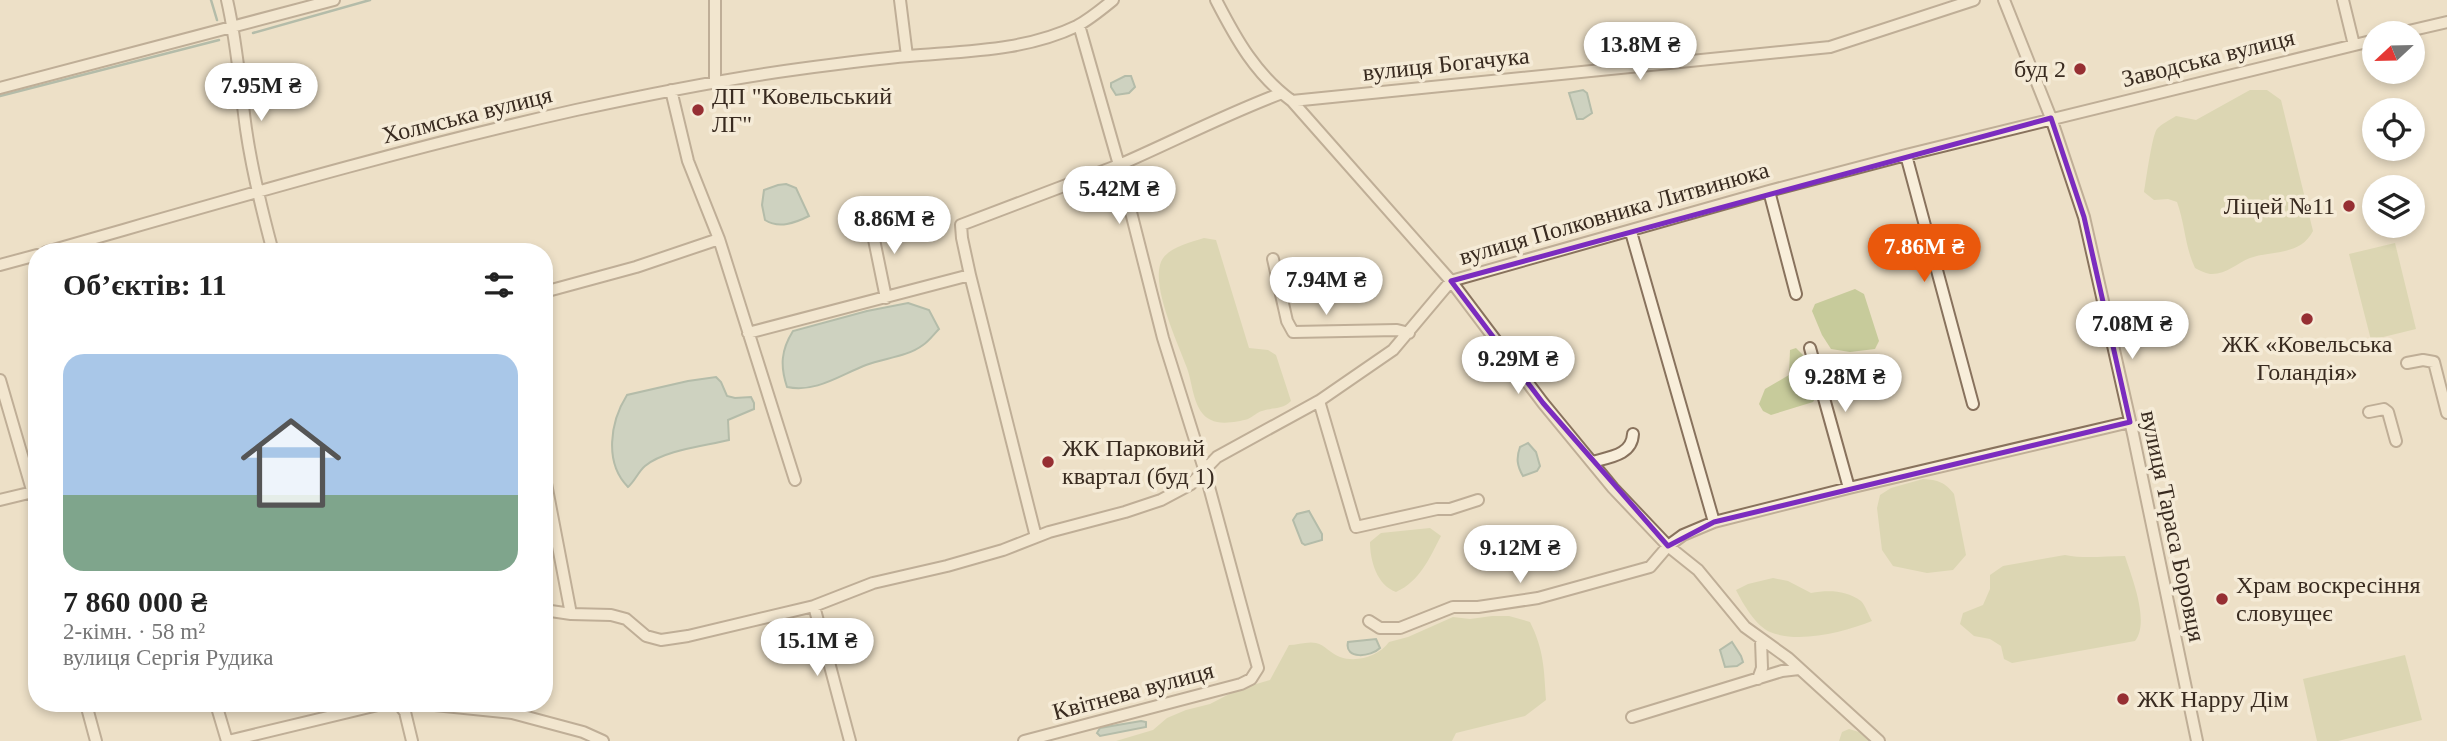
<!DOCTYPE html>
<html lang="uk">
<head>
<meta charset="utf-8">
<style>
  :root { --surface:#fff; --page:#f6f6f6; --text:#222; --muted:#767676; --accent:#ea580c }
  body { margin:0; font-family:Georgia,serif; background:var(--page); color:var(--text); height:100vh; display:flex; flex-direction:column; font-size:26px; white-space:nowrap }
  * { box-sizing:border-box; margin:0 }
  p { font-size:23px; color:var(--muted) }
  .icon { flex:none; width:38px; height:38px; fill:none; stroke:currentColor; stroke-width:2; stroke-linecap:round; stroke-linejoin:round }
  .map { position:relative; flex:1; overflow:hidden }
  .details { position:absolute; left:28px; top:243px; width:525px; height:469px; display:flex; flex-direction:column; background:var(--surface); border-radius:28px; box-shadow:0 4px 10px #0003 }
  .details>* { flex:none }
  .needle { width:46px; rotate:248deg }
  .tools { position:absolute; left:2362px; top:21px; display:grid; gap:14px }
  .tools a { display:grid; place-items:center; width:63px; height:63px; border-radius:50%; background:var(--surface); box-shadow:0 4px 10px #0003; font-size:35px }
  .price { position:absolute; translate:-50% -60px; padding:0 16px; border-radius:24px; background:#fff; color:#222; font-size:23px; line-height:46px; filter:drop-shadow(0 2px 4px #0008) }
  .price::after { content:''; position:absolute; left:50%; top:42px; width:21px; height:16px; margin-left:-10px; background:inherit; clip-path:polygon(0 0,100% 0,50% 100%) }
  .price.active { background:var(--accent); color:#fff }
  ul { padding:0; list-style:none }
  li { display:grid; align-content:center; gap:14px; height:371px; padding:0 35px }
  li span { display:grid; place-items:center; height:217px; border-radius:21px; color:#555 }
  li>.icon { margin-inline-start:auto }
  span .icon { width:126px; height:126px; fill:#fffc; stroke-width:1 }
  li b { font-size:30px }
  h2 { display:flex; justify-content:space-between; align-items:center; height:84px; padding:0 35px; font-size:30px }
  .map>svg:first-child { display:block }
</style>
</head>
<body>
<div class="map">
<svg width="2447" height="741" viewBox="0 0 2447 741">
  <rect width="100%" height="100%" fill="#ede0c7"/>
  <path fill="#c7cb9b" d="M2250,90H2267L2281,100L2313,231C2300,256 2273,250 2250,258C2237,263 2226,275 2210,274C2205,273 2199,270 2195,268C2185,247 2185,224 2177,202L2168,199L2154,200L2144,192C2146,181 2152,135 2157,129C2161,124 2170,120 2176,116L2196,120Z
    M1204,238L1216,240L1249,348L1268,350L1276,355L1291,401C1282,410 1273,407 1262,411C1257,412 1253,417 1248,419C1238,422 1220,425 1211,420C1193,412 1193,384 1187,368C1178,343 1153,291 1160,265C1164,248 1189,243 1204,238Z
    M2395,243L2416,329L2371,340L2349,254Z
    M1855,289L1864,294L1879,341L1875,349L1850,352L1831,349L1822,335L1812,311L1815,304Z
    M1796,348L1804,356L1816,397L1813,402L1771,415L1763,411L1759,404L1765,389L1789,375L1790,350Z
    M1923,479C1938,480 1945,482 1954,494L1966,555L1953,570L1927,573L1893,566L1882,550L1877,508L1880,495L1891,488Z
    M1430,528L1441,536C1429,559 1420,581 1396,592C1377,585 1370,561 1370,542L1381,533Z
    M2065,555C2084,559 2105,556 2125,556C2132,578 2150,622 2135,641L2012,663L2004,659L2001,646L1990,639L1974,636L1960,624L1963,613L1983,605L1990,589V575L2003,566Z
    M1773,578L1788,581L1811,593C1828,590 1846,590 1861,601C1865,605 1869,616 1872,621C1844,632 1799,644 1770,632C1756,626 1743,604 1736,590L1748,584Z
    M1492,616H1509L1530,622C1544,650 1544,669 1546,700L1525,716L1456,733L1452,741H1116L1153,730L1167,718L1186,710L1210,704L1239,689L1270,680L1289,645C1297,645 1308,641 1316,643C1325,645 1331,654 1340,657C1357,663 1379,656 1389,642L1408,637L1453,617L1470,619Z
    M2405,655L2422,720L2338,741H2317L2303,679Z
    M1849,729L1859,732L1870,741H1839L1842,732Z"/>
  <path fill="#a8c1b9" stroke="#6f9086" stroke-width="2" d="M1125,76H1131L1135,87L1129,93L1116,95L1111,87V83Z
    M1583,90L1587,93L1592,113L1583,119H1577L1569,93Z
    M786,184L796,188L809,216C795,223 779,229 765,220L762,205L764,190L778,185Z
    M908,303L929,310L939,329C934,334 929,341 923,345C907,357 884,358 866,365C840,375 816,393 787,387C780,366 781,350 793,331L867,311Z
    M716,377L721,382L727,396L735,398L751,397L754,403V409L728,420L729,440C705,446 664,450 645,466C638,472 635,481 628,487C604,463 610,422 627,395L688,381Z
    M1528,443L1536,452L1540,466L1537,471L1523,476C1517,466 1516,458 1520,447Z
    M1309,511L1322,534V540L1305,545L1302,543L1293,520L1297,514Z
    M1376,639L1380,648C1371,657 1344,660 1348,642Z
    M1732,642L1741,656L1743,662L1737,666L1725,667L1720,650Z
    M1141,721L1146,722V727L1100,736L1097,733L1100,728Z"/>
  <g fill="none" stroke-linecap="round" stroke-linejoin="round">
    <path stroke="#6f9086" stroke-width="2.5" d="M211,0L217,20
      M253,33L370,0
      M0,96L219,40"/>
    <g stroke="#88725d" stroke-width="14">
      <path id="minor" d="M227,0C237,43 240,86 246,129C252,171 262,211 273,252
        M715,0V82
        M900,0L907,56
        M1216,0C1236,39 1256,75 1292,101L1451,281L1543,403L1613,488L1668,546L1698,570L1745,627L1788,658L1879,741
        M2004,0L2051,118L2084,217L2133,434L2197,741
        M2343,0L2354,45
        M2400,33L2447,22
        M0,88L334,0
        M671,90L688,161L719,239L795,480
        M1292,101L1830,47L1974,0
        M1906,155L1973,404
        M1769,191L1796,294
        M870,220L886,298
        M1631,232L1714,522
        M46,252C222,202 397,150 576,110C650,94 724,79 799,69C836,64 873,59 909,56C966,51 1025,51 1077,26C1090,19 1102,9 1113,0
        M1273,259L1287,321L1293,332L1397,330L1409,333
        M0,265L37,255
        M970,275L962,238L961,225L1119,165L1079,25
        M544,292L636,267L719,239
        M748,333L970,275L1036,537
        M1810,348L1849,488
        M2407,363L2423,360L2434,362L2447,413
        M0,380L37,507
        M1319,401L1356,527L1437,509H1450L1478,500
        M2369,412L2384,409L2388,412L2396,441
        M1592,462C1610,457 1632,455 1633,434
        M544,473L571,614
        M0,500L33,492
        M814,606L850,741
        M544,610L571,614L611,615L626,619L646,636L661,640L688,636L814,606L873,583L947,566L1003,550L1049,532L1125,512L1161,500L1191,484L1217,457L1319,401L1393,350L1451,281L1769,191L1906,155L2375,40
        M1369,621L1380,628H1400L1453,607H1478L1538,598L1650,567L1668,546L1683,535L1714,522L1849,488L2130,422
        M1758,679L1762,668L1761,640
        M86,704L96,741
        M216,704L227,741
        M399,704L405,712L412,741
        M425,704L512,713L583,732L603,741
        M1632,717L1782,671L1799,669
        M228,741L382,704
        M1024,741L1241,684L1251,679L1258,668L1205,472L1163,338L1119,165C1174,141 1226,114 1282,93"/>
    </g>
    <use href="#minor" stroke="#f8eeda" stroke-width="10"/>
  </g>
  <path d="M0 0H2447V741H0ZM2051,118L2084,217L2130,422L1714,522L1668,546L1543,403L1451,281Z" fill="#ede0c7" fill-opacity=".55" fill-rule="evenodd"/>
  <path fill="none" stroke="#7b2cbf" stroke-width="5" stroke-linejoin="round" d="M2051,118L2084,217L2130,422L1714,522L1668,546L1543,403L1451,281Z"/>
  <g fill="#962f33" stroke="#f5ebd7" stroke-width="2.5">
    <circle cx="2080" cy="69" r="7"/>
    <circle cx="698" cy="110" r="7"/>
    <circle cx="2349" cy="206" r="7"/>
    <circle cx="2307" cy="319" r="7"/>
    <circle cx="1048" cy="462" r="7"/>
    <circle cx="2222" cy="599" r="7"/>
    <circle cx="2123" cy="699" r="7"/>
  </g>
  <g text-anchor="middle" stroke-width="7" stroke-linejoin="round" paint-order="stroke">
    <g font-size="24" fill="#392b20" stroke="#f5ebd7">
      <text transform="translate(2208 58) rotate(-14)" y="8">Заводська вулиця</text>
      <text transform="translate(1446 64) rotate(-6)" y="8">вулиця Богачука</text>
      <text transform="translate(467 115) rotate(-14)" y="8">Холмська вулиця</text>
      <text transform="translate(1614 213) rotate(-16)" y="8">вулиця Полковника Литвинюка</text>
      <text transform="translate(2173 526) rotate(78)" y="8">вулиця Тараса Боровця</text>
      <text transform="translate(1133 691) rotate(-15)" y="8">Квітнева вулиця</text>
    </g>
    <g font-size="24" fill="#392b20" stroke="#f5ebd7" text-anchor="start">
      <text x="2066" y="77" text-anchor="end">буд 2</text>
      <text x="712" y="104">ДП "Ковельський<tspan x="712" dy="28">ЛГ"</tspan></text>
      <text x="2335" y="214" text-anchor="end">Ліцей №11</text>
      <text x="2307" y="352" text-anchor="middle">ЖК «Ковельська<tspan x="2307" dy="28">Голандія»</tspan></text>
      <text x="1062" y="456">ЖК Парковий<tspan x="1062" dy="28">квартал (буд 1)</tspan></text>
      <text x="2236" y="593">Храм воскресіння<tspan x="2236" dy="28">словущеє</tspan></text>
      <text x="2137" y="707">ЖК Happy Дім</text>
    </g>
  </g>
</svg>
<div class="tools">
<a><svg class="needle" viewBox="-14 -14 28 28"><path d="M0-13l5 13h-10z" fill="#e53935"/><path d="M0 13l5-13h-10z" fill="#767676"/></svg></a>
<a><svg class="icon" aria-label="locate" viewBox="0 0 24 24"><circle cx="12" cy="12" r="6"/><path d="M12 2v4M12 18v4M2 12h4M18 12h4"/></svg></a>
<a><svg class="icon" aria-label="layers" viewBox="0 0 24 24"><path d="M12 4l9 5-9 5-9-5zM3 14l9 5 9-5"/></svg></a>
</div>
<b class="price" style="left:1640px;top:82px">13.8M ₴</b>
<b class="price" style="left:261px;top:123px">7.95M ₴</b>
<b class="price" style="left:1119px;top:226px">5.42M ₴</b>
<b class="price" style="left:894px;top:256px">8.86M ₴</b>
<b class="price active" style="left:1924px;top:284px">7.86M ₴</b>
<b class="price" style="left:1326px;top:317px">7.94M ₴</b>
<b class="price" style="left:2132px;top:361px">7.08M ₴</b>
<b class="price" style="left:1518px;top:396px">9.29M ₴</b>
<b class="price" style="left:1845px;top:414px">9.28M ₴</b>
<b class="price" style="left:1520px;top:585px">9.12M ₴</b>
<b class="price" style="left:817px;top:678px">15.1M ₴</b>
<section class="details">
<h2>Об’єктів: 11<svg class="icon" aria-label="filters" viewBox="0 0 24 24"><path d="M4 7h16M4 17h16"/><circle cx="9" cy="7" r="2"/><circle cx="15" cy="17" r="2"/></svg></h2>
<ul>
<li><span style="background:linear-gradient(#a9c7e8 65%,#7fa58c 0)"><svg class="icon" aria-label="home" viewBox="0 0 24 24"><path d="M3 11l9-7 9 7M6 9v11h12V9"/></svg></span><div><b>7 860 000 ₴</b><p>2-кімн. · 58 m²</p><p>вулиця Сергія Рудика</p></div></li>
</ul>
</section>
</div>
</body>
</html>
